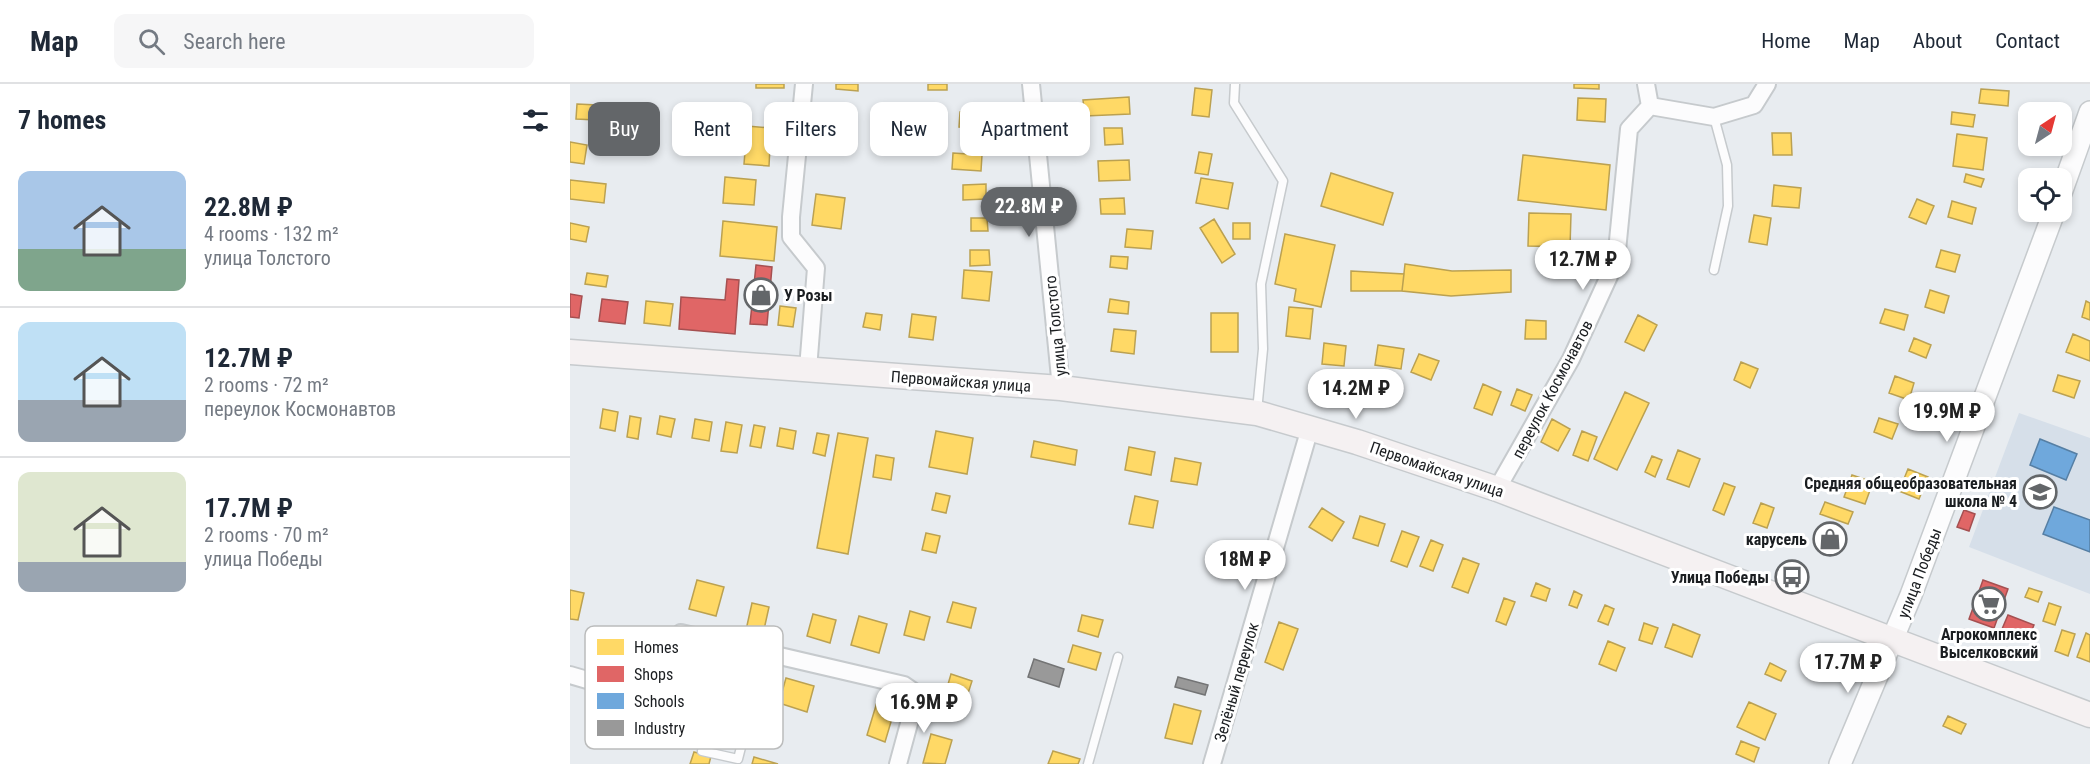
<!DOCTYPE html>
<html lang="en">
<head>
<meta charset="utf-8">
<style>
  :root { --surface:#fff; --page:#f6f6f7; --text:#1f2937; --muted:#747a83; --line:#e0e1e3; --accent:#636669 }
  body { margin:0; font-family:"Roboto Condensed",sans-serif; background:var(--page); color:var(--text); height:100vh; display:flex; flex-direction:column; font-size:22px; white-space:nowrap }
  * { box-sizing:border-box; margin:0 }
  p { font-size:20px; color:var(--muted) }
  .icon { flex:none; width:33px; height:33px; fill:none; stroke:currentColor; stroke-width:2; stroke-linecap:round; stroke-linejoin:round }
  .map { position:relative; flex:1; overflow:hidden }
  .drawer { display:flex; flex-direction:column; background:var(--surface); width:570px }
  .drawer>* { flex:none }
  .hud { position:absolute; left:18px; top:18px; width:570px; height:54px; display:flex; gap:12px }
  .needle { width:39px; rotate:36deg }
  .fabs { position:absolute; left:1448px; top:18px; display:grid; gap:12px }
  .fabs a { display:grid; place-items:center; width:54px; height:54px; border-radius:12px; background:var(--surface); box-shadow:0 3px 9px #0003; font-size:30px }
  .price { position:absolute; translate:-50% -51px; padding:0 14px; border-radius:21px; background:#fff; color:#222; font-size:20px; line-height:39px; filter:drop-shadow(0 2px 3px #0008) }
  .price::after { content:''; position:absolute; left:50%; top:36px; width:18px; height:14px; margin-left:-9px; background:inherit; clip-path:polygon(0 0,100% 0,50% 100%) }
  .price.on { background:var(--accent); color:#fff }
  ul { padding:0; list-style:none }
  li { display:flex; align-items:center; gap:18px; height:150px; padding:0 18px }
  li+li { border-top:2px solid var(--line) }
  li span { display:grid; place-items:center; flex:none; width:168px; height:120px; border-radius:12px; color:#555 }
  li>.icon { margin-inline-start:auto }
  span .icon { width:72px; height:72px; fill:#fffc; stroke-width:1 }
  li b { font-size:26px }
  h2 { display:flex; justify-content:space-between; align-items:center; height:72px; padding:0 18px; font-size:26px }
  .pill { padding:0 21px; border-radius:12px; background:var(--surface); box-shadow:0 3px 9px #0003; font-size:21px; line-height:54px }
  .pill.on { background:var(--accent); color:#fff }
  header { display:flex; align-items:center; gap:36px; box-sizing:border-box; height:84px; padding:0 30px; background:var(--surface); border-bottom:2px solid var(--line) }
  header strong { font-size:28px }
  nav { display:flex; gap:33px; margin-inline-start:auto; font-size:21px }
  .search { width:420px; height:54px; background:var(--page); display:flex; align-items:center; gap:15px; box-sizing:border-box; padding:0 21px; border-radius:12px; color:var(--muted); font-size:22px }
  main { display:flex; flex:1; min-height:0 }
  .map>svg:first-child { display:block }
</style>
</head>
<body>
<header>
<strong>Map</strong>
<div class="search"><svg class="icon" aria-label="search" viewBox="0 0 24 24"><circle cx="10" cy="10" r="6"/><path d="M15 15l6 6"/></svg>Search here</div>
<nav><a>Home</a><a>Map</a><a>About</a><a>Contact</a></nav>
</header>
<main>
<section class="drawer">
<h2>7 homes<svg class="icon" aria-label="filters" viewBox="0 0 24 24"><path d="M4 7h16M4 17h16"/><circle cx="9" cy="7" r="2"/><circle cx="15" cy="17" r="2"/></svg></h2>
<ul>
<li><span style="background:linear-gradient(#a9c7e8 65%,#7fa58c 0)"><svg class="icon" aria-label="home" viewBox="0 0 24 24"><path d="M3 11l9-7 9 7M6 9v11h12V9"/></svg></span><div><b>22.8M ₽</b><p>4 rooms · 132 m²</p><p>улица Толстого</p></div></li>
<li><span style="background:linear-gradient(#bfe0f5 65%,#9aa5b1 0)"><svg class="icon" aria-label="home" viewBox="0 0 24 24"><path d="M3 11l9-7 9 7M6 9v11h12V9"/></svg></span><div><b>12.7M ₽</b><p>2 rooms · 72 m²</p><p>переулок Космонавтов</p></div></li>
<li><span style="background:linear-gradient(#dfe7d0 75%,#9aa5b1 0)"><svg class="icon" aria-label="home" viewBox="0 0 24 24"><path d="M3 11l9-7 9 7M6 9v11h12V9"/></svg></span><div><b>17.7M ₽</b><p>2 rooms · 70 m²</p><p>улица Победы</p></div></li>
</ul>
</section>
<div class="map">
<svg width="1520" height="680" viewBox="0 0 1520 680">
  <rect width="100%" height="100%" fill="#e8ecf0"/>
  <path fill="#d6dfe9" d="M1449,329L1520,354V510L1399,463Z"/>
  <path fill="#ffd966" stroke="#bba151" stroke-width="1.5" d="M186,0H214V4H186Z
    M266,0H288V7L266,5Z
    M358,0H377V6H358Z
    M1004,0H1029V5L1004,4Z
    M625,4L642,6L639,33L622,31Z
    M1411,5L1439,7L1438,22L1409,19Z
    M559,13L560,30L515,32L513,16Z
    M1008,14L1036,15L1035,38L1007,36Z
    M7,20L27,21L26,36L6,35Z
    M390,28L406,29V44L389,43Z
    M1382,28L1405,31L1403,43L1381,40Z
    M177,42L201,44L199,82L174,80Z
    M534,44H552L553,60L535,61Z
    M1202,49H1221L1222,71H1203Z
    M1387,50L1417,54L1413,86L1383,82Z
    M0,58L17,61L14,80L0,78Z
    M629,68L642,70L638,91L625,89Z
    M383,69L412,71L411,87L382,85Z
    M953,71L1040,81L1036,126L948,116Z
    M559,76L560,96L529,97L528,77Z
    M761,89L823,109L813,141L751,122Z
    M1396,90L1414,95L1411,103L1394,98Z
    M155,93L186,96L184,121L153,119Z
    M631,94L663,99L658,125L626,119Z
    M0,96L36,100L34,119L0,115Z
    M416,100V115L393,116V101Z
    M1204,101L1231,104L1229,124L1202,122Z
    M246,110L275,114L271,145L242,141Z
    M554,114L555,130H531L530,115Z
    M1347,115L1364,122L1356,140L1339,133Z
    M1382,117L1406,124L1402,140L1378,133Z
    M959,129L1001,130L1000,163L958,162Z
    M1184,131L1201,134L1197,161L1179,158Z
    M401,134H417L418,147H401Z
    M644,135L665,170L652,179L630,144Z
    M153,137L207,143L204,177L150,172Z
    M0,139L19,143L16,158L0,155Z
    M663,139H680V155H663Z
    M557,145L583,147L581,165L555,163Z
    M715,150L765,161L751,223L724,217L726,205L705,200Z
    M400,166H419L420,181L400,182Z
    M1371,166L1390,171L1385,188L1366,183Z
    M541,172L558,173L557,185L540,183Z
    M835,180L882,187L941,186V208L881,212L832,207Z
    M394,186L422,188L419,217L392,214Z
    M781,187L834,190L832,207H781Z
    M17,189L38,192L36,203L15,200Z
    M1360,206L1379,212L1374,229L1355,223Z
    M540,215L559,218L558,230L538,228Z
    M76,217L103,220L100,242L74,239Z
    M1516,217L1520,219V236L1512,233Z
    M210,222L226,224L223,243L208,241Z
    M719,223L743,225L740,255L716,252Z
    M1315,225L1338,231L1334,246L1310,239Z
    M296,229L312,231L310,246L293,243Z
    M641,229H668V268H641Z
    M342,230L366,233L363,256L339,253Z
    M1068,231L1087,241L1074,267L1055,258Z
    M956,236L976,237V255H955Z
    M544,245L566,247L564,270L541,267Z
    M1503,250L1520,257V277L1496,268Z
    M1344,254L1361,261L1356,274L1339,267Z
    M754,259L776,262L774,282L752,280Z
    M808,261L834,265L831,285L805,281Z
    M849,270L869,277L861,296L841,288Z
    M1171,278L1188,285L1180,304L1164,296Z
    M1488,291L1510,297L1504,314L1483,307Z
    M1325,292L1344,299L1339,316L1319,309Z
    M913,300L931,308L922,331L904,324Z
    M947,305L962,311L955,327L941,321Z
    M1055,308L1079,319L1047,386L1024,375Z
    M33,325L48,328L45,347L30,344Z
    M60,332L71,334L68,355L57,353Z
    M90,332L105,335L101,353L87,350Z
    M1309,334L1328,340L1322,355L1304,348Z
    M125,335L142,338L139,357L122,354Z
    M982,335L1000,345L988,367L971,358Z
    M156,338L172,341L167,369L151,367Z
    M184,341L195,343L191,364L180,362Z
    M210,344L226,347L223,365L207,362Z
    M366,347L403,354L397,390L359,383Z
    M1012,347L1027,353L1018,377L1003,371Z
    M247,349L259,351L255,372L243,369Z
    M268,349L298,354L278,470L247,464Z
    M464,357L507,366L505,381L461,373Z
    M559,363L585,368L581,391L555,386Z
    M1108,366L1130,375L1119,403L1097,395Z
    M306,371L324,374L321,396L303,393Z
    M1082,372L1092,376L1085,393L1075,388Z
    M605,374L631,379L627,401L601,397Z
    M1338,385L1358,393L1349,415L1329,407Z
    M1282,391L1303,398L1295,420L1274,413Z
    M1154,399L1165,403L1154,431L1143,426Z
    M366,409L380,412L376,429L362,426Z
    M565,412L588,417L583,444L559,440Z
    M1255,418L1283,428L1278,440L1250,430Z
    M1191,419L1204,424L1197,444L1183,439Z
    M752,424L774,438L762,457L739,443Z
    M790,432L815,440L808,462L783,454Z
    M832,447L849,453L837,483L821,477Z
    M356,449L370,452L366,469L352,466Z
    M861,456L873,461L863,487L850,482Z
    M893,474L909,480L898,509L882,503Z
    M127,496L154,503L146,532L119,525Z
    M966,499L980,505L976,517L961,512Z
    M1459,504L1472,508L1468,518L1455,513Z
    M0,506L14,509L8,536L0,535Z
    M1004,507L1012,511L1007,524L999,521Z
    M934,514L945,518L936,541L926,537Z
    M383,518L406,524L401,544L377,538Z
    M182,519L199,523L193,550L176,546Z
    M1479,519L1491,523L1485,541L1473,537Z
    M1035,521L1044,525L1038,541L1028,537Z
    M340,527L360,533L354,556L334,551Z
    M243,530L266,536L260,559L237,552Z
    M512,531L533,536L528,553L508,547Z
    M289,532L317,540L309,569L281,561Z
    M709,538L728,545L713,586L695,578Z
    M1074,539L1088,544L1082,560L1069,556Z
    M1103,540L1130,551L1122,573L1095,563Z
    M1492,546L1505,550L1498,572L1485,567Z
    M1516,549L1520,551V578L1507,573Z
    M1038,557L1055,564L1046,587L1029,580Z
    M503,561L531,569L526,586L498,578Z
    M1200,579L1216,587L1211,597L1195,590Z
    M381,590L402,597L392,628L372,621Z
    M216,594L244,602L237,628L209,619Z
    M308,615L326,621L315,658L297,651Z
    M1179,618L1206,630L1195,656L1167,643Z
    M604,620L631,627L622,660L595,654Z
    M1378,632L1396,640L1391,650L1373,642Z
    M361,650L382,656L375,680L353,679Z
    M1171,657L1189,664L1184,678L1166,670Z
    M483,667L510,675L508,680H478Z
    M124,668L141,672L139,680H120Z
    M184,673L208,680H182Z"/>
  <path fill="#e06666" stroke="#a55051" stroke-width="1.5" d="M186,181L202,183L197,241L180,240Z
    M157,195L169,196L165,250L109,245L111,213L155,216Z
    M0,210L12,212L9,234L0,233Z
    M32,215L58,218L55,240L29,237Z
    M1394,426L1405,430L1399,447L1387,443Z
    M1251,445L1273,453L1268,467L1245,459Z
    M1413,496L1438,505L1424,544L1399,535Z
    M1438,531L1464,541L1458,556L1432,545Z"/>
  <path fill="#6fa8dc" stroke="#567fa4" stroke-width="1.5" d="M1470,355L1507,370L1496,396L1460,381Z
    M1484,423L1520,436V468L1473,450Z"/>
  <path fill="#999" stroke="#737475" stroke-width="1.5" d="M464,575L494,585L489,603L458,593Z
    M608,593L638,601L635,611L605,603Z"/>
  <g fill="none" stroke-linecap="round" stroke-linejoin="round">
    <g stroke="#c6cacd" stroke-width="11">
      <path id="service" d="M665,0L664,19L713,97L691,200L693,265L687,327
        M1144,186L1158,122L1157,81L1144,33
        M132,667L168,675L195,569
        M518,680L548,573"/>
    </g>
    <g stroke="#c6cacd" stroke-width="20">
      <path id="minor" d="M234,0L221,133V153L246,184L238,285
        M461,0L491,304
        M1080,22L1144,33L1184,21L1197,0
        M927,405L1001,275L1046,177L1059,45L1080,22L1076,0
        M0,591L41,603L73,601L111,549L334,601L347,610L328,680
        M642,680L740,344"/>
    </g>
    <g stroke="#c6cacd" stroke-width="24">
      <path id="tertiary" d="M1491,109L1520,28
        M1270,680L1341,511L1484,128"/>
    </g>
    <g stroke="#c6cacd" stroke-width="27">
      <path id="secondary" d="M0,268L491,304L687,329L787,358L927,405L1520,631"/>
    </g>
    <use href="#service" stroke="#fcfcfd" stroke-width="8"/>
    <use href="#minor" stroke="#fcfcfd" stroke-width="16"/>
    <use href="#tertiary" stroke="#fcfcfd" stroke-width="21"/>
    <use href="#secondary" stroke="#f5f1f2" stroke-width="24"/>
  </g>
  <defs>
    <g id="shop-ring" transform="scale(1.725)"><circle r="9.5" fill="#fff" stroke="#636669" stroke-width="1.5"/><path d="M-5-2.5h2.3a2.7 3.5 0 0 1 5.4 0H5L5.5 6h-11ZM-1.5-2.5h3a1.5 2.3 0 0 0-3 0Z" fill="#636669"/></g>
    <g id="school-ring" transform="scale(1.725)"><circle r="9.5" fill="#fff" stroke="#636669" stroke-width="1.5"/><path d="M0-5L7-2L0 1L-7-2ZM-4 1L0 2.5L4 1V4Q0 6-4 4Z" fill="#636669"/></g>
    <g id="bus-ring" transform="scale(1.725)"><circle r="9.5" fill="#fff" stroke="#636669" stroke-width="1.5"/><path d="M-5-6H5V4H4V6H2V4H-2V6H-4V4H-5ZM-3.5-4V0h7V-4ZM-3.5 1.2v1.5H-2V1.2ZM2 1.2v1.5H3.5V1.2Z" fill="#636669"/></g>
    <g id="supermarket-ring" transform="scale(1.725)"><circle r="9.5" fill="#fff" stroke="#636669" stroke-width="1.5"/><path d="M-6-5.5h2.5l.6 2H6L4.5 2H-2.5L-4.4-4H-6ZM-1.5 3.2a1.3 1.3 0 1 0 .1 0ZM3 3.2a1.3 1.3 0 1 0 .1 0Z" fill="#636669"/></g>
  </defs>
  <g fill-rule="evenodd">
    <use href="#shop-ring" x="191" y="211"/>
    <use href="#school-ring" x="1470" y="408"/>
    <use href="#shop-ring" x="1260" y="455"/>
    <use href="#bus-ring" x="1222" y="493"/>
    <use href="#supermarket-ring" x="1419" y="520"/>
  </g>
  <g text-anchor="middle" stroke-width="6" stroke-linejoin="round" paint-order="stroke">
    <g font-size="16" font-weight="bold" fill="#1b1e21" stroke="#fff" text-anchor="end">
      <text x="214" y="217" text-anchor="start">У Розы</text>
      <text x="1447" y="405">Средняя общеобразовательная<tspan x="1447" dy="18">школа № 4</tspan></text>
      <text x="1237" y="461">карусель</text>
      <text x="1199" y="499">Улица Победы</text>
      <text x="1419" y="556" text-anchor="middle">Агрокомплекс<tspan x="1419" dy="18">Выселковский</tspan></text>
    </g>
    <g font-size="16" fill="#1b1e21" stroke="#fff">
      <text transform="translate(485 242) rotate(-96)" y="6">улица Толстого</text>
      <text transform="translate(391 297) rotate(4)" y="6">Первомайская улица</text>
      <text transform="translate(982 305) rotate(-62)" y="6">переулок Космонавтов</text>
      <text transform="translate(867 385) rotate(19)" y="6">Первомайская улица</text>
      <text transform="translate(1349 489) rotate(-69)" y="6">улица Победы</text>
      <text transform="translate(666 598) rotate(-74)" y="6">Зелёный переулок</text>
    </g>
  </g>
  <rect x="15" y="542" width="198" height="123" rx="9" fill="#fff" stroke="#bbbcbc" stroke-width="1.5"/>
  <rect x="27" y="555" width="27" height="16" fill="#ffd966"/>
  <rect x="27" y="582" width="27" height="16" fill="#e06666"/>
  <rect x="27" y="609" width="27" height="16" fill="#6fa8dc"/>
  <rect x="27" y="636" width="27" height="16" fill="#999"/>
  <g font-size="16" fill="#1b1e21">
    <text x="64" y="569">Homes</text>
    <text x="64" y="596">Shops</text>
    <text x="64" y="623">Schools</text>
    <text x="64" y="650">Industry</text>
  </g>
</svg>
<div class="fabs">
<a><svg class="needle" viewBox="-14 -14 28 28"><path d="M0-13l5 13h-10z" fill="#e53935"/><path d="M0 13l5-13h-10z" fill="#747a83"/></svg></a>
<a><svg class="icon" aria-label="locate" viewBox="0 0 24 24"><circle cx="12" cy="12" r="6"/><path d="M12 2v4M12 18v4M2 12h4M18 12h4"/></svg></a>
</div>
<b class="price on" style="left:459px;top:154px">22.8M ₽</b>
<b class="price" style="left:1013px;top:207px">12.7M ₽</b>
<b class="price" style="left:786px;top:336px">14.2M ₽</b>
<b class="price" style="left:1377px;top:359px">19.9M ₽</b>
<b class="price" style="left:675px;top:507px">18M ₽</b>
<b class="price" style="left:1278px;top:610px">17.7M ₽</b>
<b class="price" style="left:354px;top:650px">16.9M ₽</b>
<div class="hud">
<a class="pill on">Buy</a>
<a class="pill">Rent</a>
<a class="pill">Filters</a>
<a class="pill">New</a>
<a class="pill">Apartment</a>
</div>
</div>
</main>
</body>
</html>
